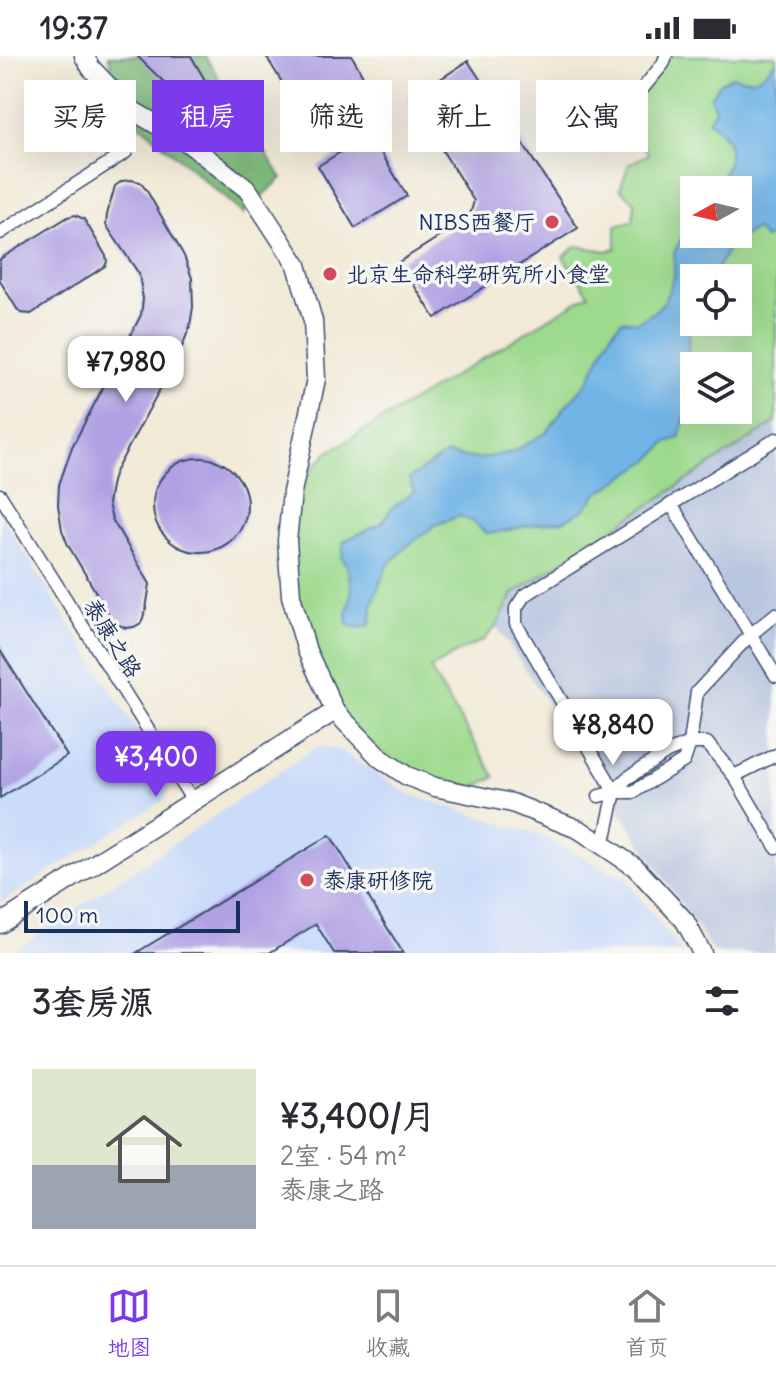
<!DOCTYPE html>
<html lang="zh">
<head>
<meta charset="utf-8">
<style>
  :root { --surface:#fff; --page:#f7f7f7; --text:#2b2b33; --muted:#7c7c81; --line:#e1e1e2; --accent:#7c3aed }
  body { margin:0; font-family:Delius,"LXGW WenKai TC",sans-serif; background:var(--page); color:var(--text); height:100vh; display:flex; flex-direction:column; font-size:30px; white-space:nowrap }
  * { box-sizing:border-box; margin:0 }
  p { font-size:26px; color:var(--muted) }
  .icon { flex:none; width:44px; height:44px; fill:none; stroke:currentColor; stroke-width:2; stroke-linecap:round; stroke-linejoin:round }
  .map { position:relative; height:897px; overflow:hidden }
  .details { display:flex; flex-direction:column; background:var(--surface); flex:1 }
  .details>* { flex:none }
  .banner { position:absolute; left:24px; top:24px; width:728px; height:72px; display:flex; gap:16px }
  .needle { width:52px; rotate:262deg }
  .buttons { position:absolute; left:680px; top:120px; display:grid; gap:16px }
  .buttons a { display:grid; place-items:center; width:72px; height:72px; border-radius:0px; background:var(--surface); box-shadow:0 8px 32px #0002; font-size:40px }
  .scale { position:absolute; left:24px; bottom:20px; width:216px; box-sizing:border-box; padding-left:8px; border:4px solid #1b2f5e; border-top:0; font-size:22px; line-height:28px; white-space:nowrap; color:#1b2f5e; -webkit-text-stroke:6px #f6f6f2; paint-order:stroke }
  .price { position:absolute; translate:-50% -68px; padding:0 18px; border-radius:16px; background:#fff; color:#222; font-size:26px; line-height:52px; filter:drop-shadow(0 2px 4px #0008) }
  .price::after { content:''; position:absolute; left:50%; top:48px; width:24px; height:18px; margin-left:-12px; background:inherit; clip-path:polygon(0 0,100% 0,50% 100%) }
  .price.current { background:var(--accent); color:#fff }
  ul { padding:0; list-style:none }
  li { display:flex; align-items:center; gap:24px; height:200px; padding:0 32px }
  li+li { border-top:2px solid var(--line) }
  li span { display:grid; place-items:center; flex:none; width:224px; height:160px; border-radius:0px; color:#555 }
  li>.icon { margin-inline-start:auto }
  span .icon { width:96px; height:96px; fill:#fffc; stroke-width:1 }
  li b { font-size:34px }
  h2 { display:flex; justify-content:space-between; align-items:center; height:96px; padding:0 32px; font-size:34px }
  .pill { padding:0 28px; border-radius:0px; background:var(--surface); box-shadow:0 8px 32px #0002; font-size:28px; line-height:72px }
  .pill.current { background:var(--accent); color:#fff }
  .status { display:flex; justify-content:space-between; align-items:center; height:56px; padding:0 40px; background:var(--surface); direction:ltr }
  .status svg { height:22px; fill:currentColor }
  .menu { display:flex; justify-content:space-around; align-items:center; height:112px; border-top:2px solid var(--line); background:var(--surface); font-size:22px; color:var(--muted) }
  .menu a { display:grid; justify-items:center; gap:4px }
  .menu .current { color:var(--accent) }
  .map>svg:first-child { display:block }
</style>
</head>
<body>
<div class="status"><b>19:37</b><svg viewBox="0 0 49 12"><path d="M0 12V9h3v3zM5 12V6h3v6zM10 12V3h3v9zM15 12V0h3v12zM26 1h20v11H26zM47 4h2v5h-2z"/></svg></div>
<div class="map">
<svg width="776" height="897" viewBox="0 0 776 897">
  <rect width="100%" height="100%" fill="#f6f6f2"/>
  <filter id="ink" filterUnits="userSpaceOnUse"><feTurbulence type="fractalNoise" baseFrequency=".0125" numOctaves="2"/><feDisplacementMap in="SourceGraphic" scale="16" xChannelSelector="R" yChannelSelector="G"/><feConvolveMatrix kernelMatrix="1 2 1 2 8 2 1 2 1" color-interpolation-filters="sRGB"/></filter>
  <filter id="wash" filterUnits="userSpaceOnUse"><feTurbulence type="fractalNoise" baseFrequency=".006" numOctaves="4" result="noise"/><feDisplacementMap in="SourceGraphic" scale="32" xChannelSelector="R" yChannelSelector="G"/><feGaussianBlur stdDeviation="1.8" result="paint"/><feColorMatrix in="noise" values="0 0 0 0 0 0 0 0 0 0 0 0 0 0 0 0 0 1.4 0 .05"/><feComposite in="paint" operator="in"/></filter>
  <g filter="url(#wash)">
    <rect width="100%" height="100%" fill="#f2ead7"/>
    <path fill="#cadcf9" d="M0,458L168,724L170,734L164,744L0,847Z
      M318,690L339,694L409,738L541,780L625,822L682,897H11Z"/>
    <path fill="#b7c5de" d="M776,366V897H714L497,571L513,538Z"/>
    <path fill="#9dda8e" stroke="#5c8476" stroke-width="2" fill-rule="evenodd" d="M666,0H776V366L513,538L496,571L483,585L465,592L430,613L495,721L474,731L407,720L335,655L291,540L292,436L327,397L589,238L563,201L576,190L607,195L616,192V170L633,165L635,146L620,133L629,108L649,98L635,76L633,44ZM694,134H738V178H694ZM694,222H738V266H694ZM694,310H738V354H694Z"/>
    <path fill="#7eba79" stroke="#4c746c" stroke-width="2" d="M108,0H205L282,122L243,158L95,30L111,8Z"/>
    <path fill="#70b4e6" stroke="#4672a2" stroke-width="2" d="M776,4V178L765,183L756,173L731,188L711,222H694V256L689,264L687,323L689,348L679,382L667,386L651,403L596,439L584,454L563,465L536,468L494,477H486L472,465L460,460L435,469L406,491L387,510L372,548L371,568L360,572L348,569L347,558L352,533L347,510L342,502L344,485L382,467L391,453L414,436L409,423L446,398L478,403L512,396L546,377L566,350L589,324L611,277L622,264L637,266L653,257L664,246L674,221V197L691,162L692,154L694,151V178H738V134H711C734,109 738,86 708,65L715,54L710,41L721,26L732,20C755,26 763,23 776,4Z"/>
    <g id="blocks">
      <path fill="#b0a1e4" d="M137,0H191L220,50L202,63Z
        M266,0H352L375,42L314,79Z
        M468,5L578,172L435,262L399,206L469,162L474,145L410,43Z
        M370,78L407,140L355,172L318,110Z
        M131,124L140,126L147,135L184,200L192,222L193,251L190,270L180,296L114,418L111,430L108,448L112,463L150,528L146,553L141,567L134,571L126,572L114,567L68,489L62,474L58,449L59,429L72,391L141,259L143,243L139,218L106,169L107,159L115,130L122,125Z
        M75,159L84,163L106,200L107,206L105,210L31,258L21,257L17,253L0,225V203L68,161Z
        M153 449a47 47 0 1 1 94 0a47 47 0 1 1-94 0Z
        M0,594L67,700L0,742Z
        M330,779L403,897H334L316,868L269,897H136Z"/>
    </g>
  </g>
  <g filter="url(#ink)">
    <use href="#blocks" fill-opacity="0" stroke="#3b4b70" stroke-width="2"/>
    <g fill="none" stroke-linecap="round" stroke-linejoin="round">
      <g stroke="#3b4b70" stroke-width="15">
        <path id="street" d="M598,76L624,55L663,8L666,0
          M0,177L126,96
          M0,439L193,745
          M671,448L776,620
          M734,720L776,699
          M615,736L516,568V552L524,540L776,383
          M599,740L615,736H633L684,705L690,687L697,636L750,579L776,558
          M603,790L615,736L626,723L667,696L690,687H707L734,720L776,791"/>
      </g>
      <g stroke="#3b4b70" stroke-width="21">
        <path id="secondary" d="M84,0L91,12L130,53L188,87L248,134L297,209L313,265L316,323L292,436L287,485L291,540L307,595L335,655L380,702L407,720L435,731L512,747L580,774L635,811L685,865L702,897
          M0,868L335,655"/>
      </g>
      <use href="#street" stroke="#fff" stroke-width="12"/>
      <use href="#secondary" stroke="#fff" stroke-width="18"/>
    </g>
  </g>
  <g fill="#d1495b" stroke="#f6f6f2" stroke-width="3">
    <circle cx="552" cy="166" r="8"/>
    <circle cx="330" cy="218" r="8"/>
    <circle cx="307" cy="824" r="8"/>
  </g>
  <g text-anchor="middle" stroke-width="7" stroke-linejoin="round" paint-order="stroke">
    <g font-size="22" fill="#1b2f5e" stroke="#f6f6f2" text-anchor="start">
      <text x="536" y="174" text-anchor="end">NIBS西餐厅</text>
      <text x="346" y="226">北京生命科学研究所小食堂</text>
      <text x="323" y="832">泰康研修院</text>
    </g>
    <g font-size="22" fill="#1b2f5e" stroke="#f6f6f2">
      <text transform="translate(113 582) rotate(58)" y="8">泰康之路</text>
    </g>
  </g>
</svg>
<div class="buttons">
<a><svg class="needle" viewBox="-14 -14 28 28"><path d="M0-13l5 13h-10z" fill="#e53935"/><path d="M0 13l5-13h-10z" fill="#7c7c81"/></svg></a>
<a><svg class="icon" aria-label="locate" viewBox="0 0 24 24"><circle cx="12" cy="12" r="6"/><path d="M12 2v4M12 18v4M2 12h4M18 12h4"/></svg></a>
<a><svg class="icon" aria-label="layers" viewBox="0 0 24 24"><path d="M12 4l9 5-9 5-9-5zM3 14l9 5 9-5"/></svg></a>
</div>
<div class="scale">100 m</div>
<b class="price" style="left:126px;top:348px">¥7,980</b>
<b class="price" style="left:613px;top:711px">¥8,840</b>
<b class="price current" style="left:156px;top:743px">¥3,400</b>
<div class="banner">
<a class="pill">买房</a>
<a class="pill current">租房</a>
<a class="pill">筛选</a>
<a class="pill">新上</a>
<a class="pill">公寓</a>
</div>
</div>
<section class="details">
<h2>3套房源<svg class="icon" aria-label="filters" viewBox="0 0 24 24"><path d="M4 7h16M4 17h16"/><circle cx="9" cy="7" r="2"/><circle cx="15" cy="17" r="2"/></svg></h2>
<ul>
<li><span style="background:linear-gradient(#dfe7d0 60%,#9aa5b1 0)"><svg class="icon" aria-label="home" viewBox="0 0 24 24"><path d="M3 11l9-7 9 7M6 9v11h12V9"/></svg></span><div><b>¥3,400/月</b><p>2室 · 54 m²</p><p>泰康之路</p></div></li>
</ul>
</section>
<nav class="menu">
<a class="current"><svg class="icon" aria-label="map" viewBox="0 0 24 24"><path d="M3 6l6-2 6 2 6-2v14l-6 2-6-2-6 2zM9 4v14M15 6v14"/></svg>地图</a>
<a><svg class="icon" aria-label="saved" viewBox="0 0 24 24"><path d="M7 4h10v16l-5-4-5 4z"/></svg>收藏</a>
<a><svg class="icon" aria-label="home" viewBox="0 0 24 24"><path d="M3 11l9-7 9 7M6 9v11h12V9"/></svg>首页</a>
</nav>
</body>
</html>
